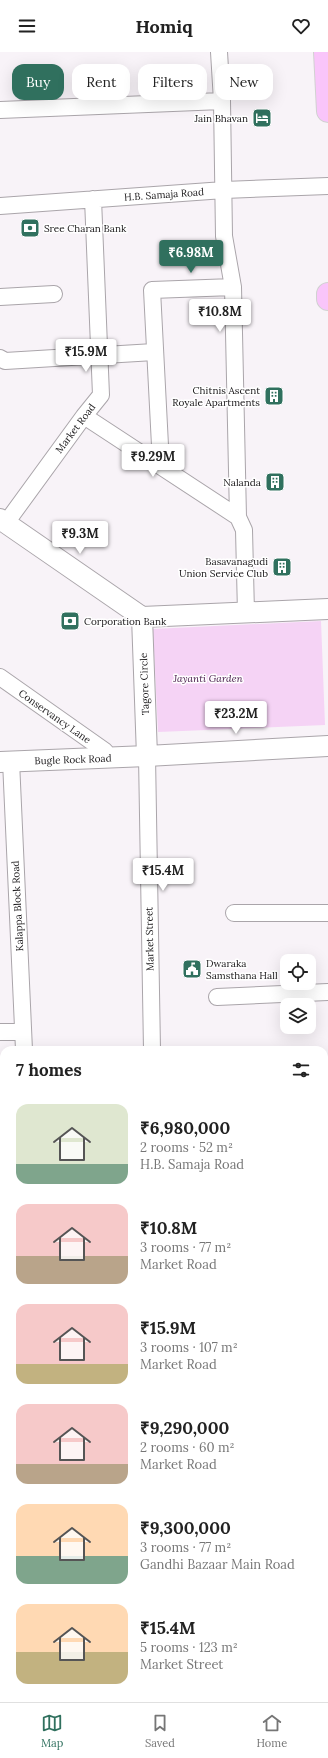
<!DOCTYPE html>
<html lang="en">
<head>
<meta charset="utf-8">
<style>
  :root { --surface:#fff; --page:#f2f2f2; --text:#222; --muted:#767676; --line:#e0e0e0; --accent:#30705e }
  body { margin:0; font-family:Lora,serif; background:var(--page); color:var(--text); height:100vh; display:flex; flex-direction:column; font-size:15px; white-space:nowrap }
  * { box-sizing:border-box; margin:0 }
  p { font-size:13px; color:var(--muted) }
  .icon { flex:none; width:22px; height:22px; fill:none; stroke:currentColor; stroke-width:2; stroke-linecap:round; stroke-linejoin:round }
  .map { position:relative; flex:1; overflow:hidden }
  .side { position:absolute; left:0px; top:994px; width:328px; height:656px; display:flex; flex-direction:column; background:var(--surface); border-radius:12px 12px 0 0; box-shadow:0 4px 16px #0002 }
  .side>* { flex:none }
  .hud { position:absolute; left:12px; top:12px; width:304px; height:36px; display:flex; gap:8px }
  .fabs { position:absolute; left:280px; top:902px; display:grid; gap:8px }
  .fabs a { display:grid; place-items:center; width:36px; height:36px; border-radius:8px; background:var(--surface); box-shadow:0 4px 16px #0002; font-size:20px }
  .price { position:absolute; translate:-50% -34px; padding:0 9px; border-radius:4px; background:#fff; color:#222; font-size:13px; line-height:26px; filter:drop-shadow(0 1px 2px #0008) }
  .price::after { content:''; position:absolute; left:50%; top:24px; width:12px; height:9px; margin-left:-6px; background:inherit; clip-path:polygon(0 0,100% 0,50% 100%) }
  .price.on { background:var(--accent); color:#fff }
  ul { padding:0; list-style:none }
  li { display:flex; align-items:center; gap:12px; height:100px; padding:0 16px }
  li span { display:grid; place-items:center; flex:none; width:112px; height:80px; border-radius:12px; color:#555 }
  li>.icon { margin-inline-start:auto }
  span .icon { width:48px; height:48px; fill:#fffc; stroke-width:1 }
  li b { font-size:17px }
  h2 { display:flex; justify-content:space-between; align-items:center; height:48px; padding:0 16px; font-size:17px }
  .chip { padding:0 14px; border-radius:12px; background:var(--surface); box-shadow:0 4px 16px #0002; font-size:14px; line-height:36px }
  .chip.on { background:var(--accent); color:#fff }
  header { display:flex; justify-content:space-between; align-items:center; height:52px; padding:0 16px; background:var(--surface); font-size:18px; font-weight:700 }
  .dock { display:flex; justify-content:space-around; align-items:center; height:56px; border-top:1px solid var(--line); background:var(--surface); font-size:11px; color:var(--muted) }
  .dock a { display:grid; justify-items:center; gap:2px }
  .dock .on { color:var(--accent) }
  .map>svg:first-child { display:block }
</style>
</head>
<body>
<header><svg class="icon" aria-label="menu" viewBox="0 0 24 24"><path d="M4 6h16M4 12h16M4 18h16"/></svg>Homiq<svg class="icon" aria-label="heart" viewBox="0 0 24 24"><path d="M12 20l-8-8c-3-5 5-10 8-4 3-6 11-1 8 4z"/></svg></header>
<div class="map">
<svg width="328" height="1650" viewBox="0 0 328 1650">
  <rect width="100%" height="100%" fill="#f8f3f8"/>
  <path fill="#f5d3f5" d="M321,569L325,673L158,680L153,577Z
    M324,1499L328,1500V1650H223L220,1646H324Z"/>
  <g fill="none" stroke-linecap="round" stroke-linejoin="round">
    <g stroke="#aaa5aa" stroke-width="18">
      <path id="minor" d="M219,0L222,49L224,184L233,235L238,465L244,478L246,561
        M0,58L222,49
        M0,154L224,138L328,134
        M0,245L54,242
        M0,306L5,309L154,300
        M84,364L238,465
        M161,413L152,238L233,235
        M6,471L84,364L101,343L93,147
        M0,625L105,699L106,706
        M147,704L152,998
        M11,709L24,998
        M234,861H328
        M217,945L328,940
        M0,980H23
        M324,1087H328
        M0,1097H4
        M0,1234H4
        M0,1508H4
        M0,1641L4,1638"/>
    </g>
    <g stroke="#aaa5aa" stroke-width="22">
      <path id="tertiary" d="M0,467L142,565
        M142,565L328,557
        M142,565L147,704
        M0,710L147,704L328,694"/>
    </g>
    <g stroke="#d1d1d1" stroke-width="24">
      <path id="primary" d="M325,0L328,59
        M328,242V247
        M324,1485L328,1486
        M201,1646L205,1650"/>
    </g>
    <use href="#minor" stroke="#fff" stroke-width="16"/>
    <use href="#tertiary" stroke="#fff" stroke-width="20"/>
    <use href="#primary" stroke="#f9c5fa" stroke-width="22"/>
  </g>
  <defs>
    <g id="hotel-square" transform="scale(1)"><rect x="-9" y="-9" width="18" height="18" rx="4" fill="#30705e" stroke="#fff"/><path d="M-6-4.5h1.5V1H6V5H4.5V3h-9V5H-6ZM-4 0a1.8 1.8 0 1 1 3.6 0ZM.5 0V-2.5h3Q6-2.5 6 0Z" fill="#fff"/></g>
    <g id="bank-square" transform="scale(1)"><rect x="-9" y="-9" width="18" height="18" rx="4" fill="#30705e" stroke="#fff"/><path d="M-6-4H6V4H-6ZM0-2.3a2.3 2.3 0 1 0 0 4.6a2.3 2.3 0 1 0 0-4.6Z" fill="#fff"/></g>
    <g id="building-square" transform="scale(1)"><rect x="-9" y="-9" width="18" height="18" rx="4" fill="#30705e" stroke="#fff"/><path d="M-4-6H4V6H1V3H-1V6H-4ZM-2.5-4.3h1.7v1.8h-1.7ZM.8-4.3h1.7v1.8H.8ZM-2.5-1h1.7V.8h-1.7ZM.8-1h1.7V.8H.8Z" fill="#fff"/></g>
    <g id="civic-square" transform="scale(1)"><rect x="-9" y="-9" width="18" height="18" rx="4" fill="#30705e" stroke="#fff"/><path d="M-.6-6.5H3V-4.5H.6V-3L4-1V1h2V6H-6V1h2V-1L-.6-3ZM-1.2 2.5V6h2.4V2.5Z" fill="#fff"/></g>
  </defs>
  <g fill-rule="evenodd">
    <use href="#hotel-square" x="262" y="66"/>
    <use href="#bank-square" x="30" y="176"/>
    <use href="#building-square" x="274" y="344"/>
    <use href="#building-square" x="275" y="430"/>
    <use href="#building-square" x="282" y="515"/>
    <use href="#bank-square" x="70" y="569"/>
    <use href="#civic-square" x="192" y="917"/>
  </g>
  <g text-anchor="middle" stroke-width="3" stroke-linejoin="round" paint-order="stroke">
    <g font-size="10" fill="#1a181a" stroke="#fff" text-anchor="end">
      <text x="248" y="70">Jain Bhavan</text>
      <text x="44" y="180" text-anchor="start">Sree Charan Bank</text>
      <text x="260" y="342">Chitnis Ascent<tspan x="260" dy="12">Royale Apartments</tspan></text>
      <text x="261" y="434">Nalanda</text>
      <text x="268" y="513">Basavanagudi<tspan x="268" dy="12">Union Service Club</tspan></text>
      <text x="84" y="573" text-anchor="start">Corporation Bank</text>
      <text x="206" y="915" text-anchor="start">Dwaraka<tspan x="206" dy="12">Samsthana Hall</tspan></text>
    </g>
    <g font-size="10" fill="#1a181a" stroke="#fff">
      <text transform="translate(164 142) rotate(-4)" y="4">H.B. Samaja Road</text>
      <text transform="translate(75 376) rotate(-53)" y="4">Market Road</text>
      <text transform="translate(144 632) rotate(-92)" y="4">Tagore Circle</text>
      <text transform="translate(55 664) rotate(35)" y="4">Conservancy Lane</text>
      <text transform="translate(73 707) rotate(-2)" y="4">Bugle Rock Road</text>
      <text transform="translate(17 854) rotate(-93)" y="4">Kalappa Block Road</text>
      <text transform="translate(149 887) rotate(-91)" y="4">Market Street</text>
    </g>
    <g font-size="10" font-style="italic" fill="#431546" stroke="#fff">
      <text x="208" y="630">Jayanti Garden</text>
    </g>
  </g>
</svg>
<div class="fabs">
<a><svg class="icon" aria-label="locate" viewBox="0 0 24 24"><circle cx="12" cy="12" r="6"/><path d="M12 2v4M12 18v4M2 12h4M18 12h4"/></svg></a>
<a><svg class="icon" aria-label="layers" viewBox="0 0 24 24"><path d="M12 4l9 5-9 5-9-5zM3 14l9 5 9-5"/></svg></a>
</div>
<b class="price on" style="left:191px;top:222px">₹6.98M</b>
<b class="price" style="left:220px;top:281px">₹10.8M</b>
<b class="price" style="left:86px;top:321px">₹15.9M</b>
<b class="price" style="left:153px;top:426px">₹9.29M</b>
<b class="price" style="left:80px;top:503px">₹9.3M</b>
<b class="price" style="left:236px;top:683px">₹23.2M</b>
<b class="price" style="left:163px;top:840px">₹15.4M</b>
<div class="hud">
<a class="chip on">Buy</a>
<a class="chip">Rent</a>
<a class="chip">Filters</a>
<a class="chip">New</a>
</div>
<section class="side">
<h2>7 homes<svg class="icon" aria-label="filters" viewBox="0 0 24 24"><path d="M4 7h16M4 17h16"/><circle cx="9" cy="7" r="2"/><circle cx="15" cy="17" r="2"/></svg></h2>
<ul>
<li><span style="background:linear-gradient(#dfe7d0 75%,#7fa58c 0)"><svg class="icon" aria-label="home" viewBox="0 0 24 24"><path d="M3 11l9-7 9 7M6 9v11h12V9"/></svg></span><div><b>₹6,980,000</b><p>2 rooms · 52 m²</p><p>H.B. Samaja Road</p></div></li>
<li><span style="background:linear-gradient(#f6c9c9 65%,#b9a48a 0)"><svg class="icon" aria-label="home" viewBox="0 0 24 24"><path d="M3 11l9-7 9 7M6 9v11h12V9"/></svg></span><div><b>₹10.8M</b><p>3 rooms · 77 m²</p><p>Market Road</p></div></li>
<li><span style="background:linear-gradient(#f6c9c9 75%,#c2b280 0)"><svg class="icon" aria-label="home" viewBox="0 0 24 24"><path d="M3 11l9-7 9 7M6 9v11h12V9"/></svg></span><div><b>₹15.9M</b><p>3 rooms · 107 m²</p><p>Market Road</p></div></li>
<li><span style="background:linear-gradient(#f6c9c9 75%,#b9a48a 0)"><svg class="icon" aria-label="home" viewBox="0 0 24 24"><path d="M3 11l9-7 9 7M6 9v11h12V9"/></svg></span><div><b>₹9,290,000</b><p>2 rooms · 60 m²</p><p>Market Road</p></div></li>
<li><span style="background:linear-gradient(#ffd9b3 65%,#7fa58c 0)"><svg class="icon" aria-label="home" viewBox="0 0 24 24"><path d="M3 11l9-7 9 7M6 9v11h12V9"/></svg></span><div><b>₹9,300,000</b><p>3 rooms · 77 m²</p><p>Gandhi Bazaar Main Road</p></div></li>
<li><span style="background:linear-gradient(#ffd9b3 60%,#c2b280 0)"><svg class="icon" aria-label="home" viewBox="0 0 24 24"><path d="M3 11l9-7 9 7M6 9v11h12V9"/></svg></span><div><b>₹15.4M</b><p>5 rooms · 123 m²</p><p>Market Street</p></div></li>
</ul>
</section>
</div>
<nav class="dock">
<a class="on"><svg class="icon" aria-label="map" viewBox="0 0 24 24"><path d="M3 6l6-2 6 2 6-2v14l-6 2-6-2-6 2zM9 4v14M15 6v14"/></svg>Map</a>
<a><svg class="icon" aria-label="saved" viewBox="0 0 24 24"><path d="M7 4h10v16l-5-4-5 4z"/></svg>Saved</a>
<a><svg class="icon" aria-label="home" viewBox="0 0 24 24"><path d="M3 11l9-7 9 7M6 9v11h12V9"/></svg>Home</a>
</nav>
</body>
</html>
